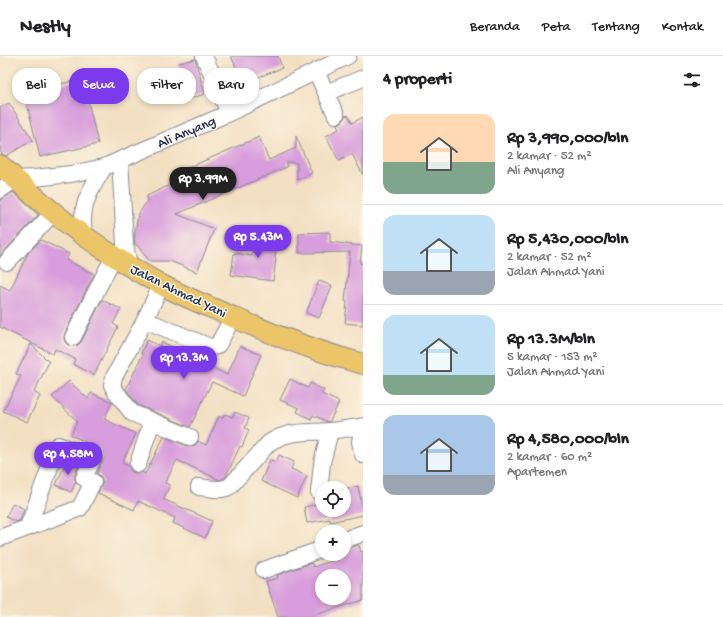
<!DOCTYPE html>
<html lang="id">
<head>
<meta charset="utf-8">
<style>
  :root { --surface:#fff; --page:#f6f6f6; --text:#202124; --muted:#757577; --line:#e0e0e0; --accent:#7c3aed }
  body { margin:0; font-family:"Gochi Hand",sans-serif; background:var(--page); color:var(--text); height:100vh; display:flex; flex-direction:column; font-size:15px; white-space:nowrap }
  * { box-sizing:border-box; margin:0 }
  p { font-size:13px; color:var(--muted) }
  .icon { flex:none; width:22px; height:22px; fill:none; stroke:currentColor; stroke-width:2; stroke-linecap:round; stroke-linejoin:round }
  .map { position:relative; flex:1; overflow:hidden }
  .drawer { display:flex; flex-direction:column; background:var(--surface); width:360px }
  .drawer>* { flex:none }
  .guide { position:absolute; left:12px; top:12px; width:291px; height:36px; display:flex; gap:8px }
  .tools { position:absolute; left:315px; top:425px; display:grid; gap:8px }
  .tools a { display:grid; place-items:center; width:36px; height:36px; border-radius:50%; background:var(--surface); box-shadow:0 2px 6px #0003; font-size:20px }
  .price { position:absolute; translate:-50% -34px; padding:0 9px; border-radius:14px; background:var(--accent); color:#fff; font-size:13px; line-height:26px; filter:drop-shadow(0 1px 2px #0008) }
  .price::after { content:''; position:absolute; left:50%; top:24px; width:12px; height:9px; margin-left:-6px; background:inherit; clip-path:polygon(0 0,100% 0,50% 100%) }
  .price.active { background:#222; color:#fff }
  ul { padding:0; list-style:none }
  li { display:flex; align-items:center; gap:12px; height:100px; padding:0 20px }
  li+li { border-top:1px solid var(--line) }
  li span { display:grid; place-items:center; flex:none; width:112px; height:80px; border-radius:12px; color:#555 }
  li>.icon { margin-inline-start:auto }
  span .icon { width:48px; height:48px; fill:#fffc; stroke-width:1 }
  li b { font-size:17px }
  h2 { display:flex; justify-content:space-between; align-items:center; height:48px; padding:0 20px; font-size:17px }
  .chip { padding:0 14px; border-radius:16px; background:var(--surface); box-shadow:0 2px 6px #0003; font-size:14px; line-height:36px }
  .chip.active { background:var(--accent); color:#fff }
  header { display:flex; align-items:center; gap:24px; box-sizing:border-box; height:56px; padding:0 20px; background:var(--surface); border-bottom:1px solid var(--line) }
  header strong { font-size:19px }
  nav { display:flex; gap:22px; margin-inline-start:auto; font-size:14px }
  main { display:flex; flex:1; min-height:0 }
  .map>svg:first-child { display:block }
</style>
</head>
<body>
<header>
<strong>Nestly</strong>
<nav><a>Beranda</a><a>Peta</a><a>Tentang</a><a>Kontak</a></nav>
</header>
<main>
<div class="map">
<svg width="363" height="561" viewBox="0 0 363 561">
  <rect width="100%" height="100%" fill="#fcf5e5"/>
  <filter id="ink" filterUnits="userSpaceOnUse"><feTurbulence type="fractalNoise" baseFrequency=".025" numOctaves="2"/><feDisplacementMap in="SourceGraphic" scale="8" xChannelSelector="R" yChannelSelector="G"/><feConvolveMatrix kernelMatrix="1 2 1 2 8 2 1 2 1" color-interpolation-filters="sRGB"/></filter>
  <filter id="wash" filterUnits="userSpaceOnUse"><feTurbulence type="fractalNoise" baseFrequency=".012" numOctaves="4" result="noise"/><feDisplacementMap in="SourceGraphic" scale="16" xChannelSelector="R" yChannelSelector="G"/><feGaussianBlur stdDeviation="0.9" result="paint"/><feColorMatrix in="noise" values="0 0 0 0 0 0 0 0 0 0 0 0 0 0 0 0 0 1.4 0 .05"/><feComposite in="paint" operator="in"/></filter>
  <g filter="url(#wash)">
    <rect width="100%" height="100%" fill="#f3e0c3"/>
    <g id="blocks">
      <path fill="#d89ddc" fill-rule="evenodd" d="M231,0H278L282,12L243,27Z
        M195,3L205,38L189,43L179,7Z
        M83,23L98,88L40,101L24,36Z
        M9,47L33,84L6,100L2,98L0,95V52Z
        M348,59L352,67L363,61V119L352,98L339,105L326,80L339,73L337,68L340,67L343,65L345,60Z
        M296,80L312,117L297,124V107L287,106V111L177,158L214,173L197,216L170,205H150L143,197L139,191L135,188L134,182L138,159L147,145V140L180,124L176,117L259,81L269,104L296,92Z
        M13,136L38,159L0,200V144Z
        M255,176L278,179L275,203H276L273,225L231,219L234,197L252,200Z
        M330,176V186L362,190L360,207L363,208V269L345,267L347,246L345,245L350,196L299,197V177Z
        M41,184L69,198L66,204L94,218L65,277L64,282L65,286L68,289L74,290L78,289L81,286L102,244L121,253L113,268L118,271L94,319L73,308L75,303L55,293L53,298L0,271V229L10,234L28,197Z
        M319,225L332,230L319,262L306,257Z
        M147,284L160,290L162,286L183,296L185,291L199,297L195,303L227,319L240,290L261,299L243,340L212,326L190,371L138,349L126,333L143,298L141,297Z
        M31,288L49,306L34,336L40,340L27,366L3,355L21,320L16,318Z
        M290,323L308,332L310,327L324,334L322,338L339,346L330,365L328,366L313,359L311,363L297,356L299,352L280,344Z
        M69,325L88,343L91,337L112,346L104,363L136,378L122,407L129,410L131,415L135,417H140L142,416L145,418L164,381L187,390H192L195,389L198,385L206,389L219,360L222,362L225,358L233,361L235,356L249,362L245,372L249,374L242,391L240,390L226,420L224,422L220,424L177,404L165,427L170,429L163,443L212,465L205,482L173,467L175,462L138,445L134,454L98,437L103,426L101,421L97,417L102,406V400L100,396L101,393L71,379L77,365L52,341Z
        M279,399L294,406L291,413L307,420L297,442L261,425L270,404L276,406Z
        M67,403L80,407L75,418V423L76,426L71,436L56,429Z
        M358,430L363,455V459L330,466V463L307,467L304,451L319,448L320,454H344V433Z
        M13,447L24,453L20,464L16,466L6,461Z
        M359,489L361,496L363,495V544L308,561H278L266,525L278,522L277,519L312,507L313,511L340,502L338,498H344V493ZM322,520H344V542H322Z"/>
    </g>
  </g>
  <g filter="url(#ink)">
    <use href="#blocks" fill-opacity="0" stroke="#878890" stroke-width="1"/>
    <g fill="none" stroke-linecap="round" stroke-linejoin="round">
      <g stroke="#878890" stroke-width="18">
        <path id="minor" d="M204,0L229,57
          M316,15L336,59
          M326,37L363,22
          M120,104L125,188L129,210
          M0,134L16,123L34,122L71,118L104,111L229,57L348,0
          M84,180C84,175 83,170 83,164C83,144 94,128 104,111
          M7,206L54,156
          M161,229L145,264L114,321L112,329L114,333L132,357L190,381
          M145,264L210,291C214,291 217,291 219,287L233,261
          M73,281L114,200
          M363,372L360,386L363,399
          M138,408L152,365
          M199,431C209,432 221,436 230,430L269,387C288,374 307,377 329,375C340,374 352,372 363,370
          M319,436L322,407L330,375
          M0,482L80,452L93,426L84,422L93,402L58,389L28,471
          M344,484L363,477
          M264,514L322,493"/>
      </g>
      <g stroke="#878890" stroke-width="22">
        <path id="major" d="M0,109C28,134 55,160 86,181C110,198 134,214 160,228C184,241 210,251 235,262C276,280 319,296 363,308"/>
      </g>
      <use href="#minor" stroke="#fff" stroke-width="16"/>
      <use href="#major" stroke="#edc569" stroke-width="20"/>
    </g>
  </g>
  <g text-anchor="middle" stroke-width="3" stroke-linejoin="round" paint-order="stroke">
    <g font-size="14" fill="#1b2f5e" stroke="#fcf5e5">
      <text transform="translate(186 75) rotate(-23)" y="5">Ali Anyang</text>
      <text transform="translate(179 234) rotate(26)" y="5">Jalan Ahmad Yani</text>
    </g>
  </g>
</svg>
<div class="tools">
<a><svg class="icon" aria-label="locate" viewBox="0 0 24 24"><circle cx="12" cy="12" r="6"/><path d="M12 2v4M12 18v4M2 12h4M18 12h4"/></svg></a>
<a>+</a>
<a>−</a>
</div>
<b class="price active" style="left:203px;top:145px">Rp 3.99M</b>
<b class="price" style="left:258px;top:203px">Rp 5.43M</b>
<b class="price" style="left:184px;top:324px">Rp 13.3M</b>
<b class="price" style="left:68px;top:420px">Rp 4.58M</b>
<div class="guide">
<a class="chip">Beli</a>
<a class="chip active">Sewa</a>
<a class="chip">Filter</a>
<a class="chip">Baru</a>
</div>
</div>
<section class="drawer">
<h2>4 properti<svg class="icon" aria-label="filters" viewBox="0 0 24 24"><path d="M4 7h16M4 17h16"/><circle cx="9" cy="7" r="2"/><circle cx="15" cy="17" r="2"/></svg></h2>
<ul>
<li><span style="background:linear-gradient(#ffd9b3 60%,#7fa58c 0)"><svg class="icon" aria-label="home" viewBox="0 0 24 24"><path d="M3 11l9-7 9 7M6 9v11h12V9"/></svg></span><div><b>Rp 3,990,000/bln</b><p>2 kamar · 52 m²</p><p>Ali Anyang</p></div></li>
<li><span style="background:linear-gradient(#bfe0f5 70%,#9aa5b1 0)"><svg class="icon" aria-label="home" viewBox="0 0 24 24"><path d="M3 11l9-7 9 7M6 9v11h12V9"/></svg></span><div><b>Rp 5,430,000/bln</b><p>2 kamar · 52 m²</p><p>Jalan Ahmad Yani</p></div></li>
<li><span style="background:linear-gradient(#bfe0f5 75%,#7fa58c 0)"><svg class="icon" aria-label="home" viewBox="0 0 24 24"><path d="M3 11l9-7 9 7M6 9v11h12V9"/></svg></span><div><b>Rp 13.3M/bln</b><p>5 kamar · 153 m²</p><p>Jalan Ahmad Yani</p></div></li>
<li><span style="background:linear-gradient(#a9c7e8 75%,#9aa5b1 0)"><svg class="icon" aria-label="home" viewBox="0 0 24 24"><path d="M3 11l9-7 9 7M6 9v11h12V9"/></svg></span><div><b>Rp 4,580,000/bln</b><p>2 kamar · 60 m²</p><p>Apartemen</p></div></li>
</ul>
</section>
</main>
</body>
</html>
